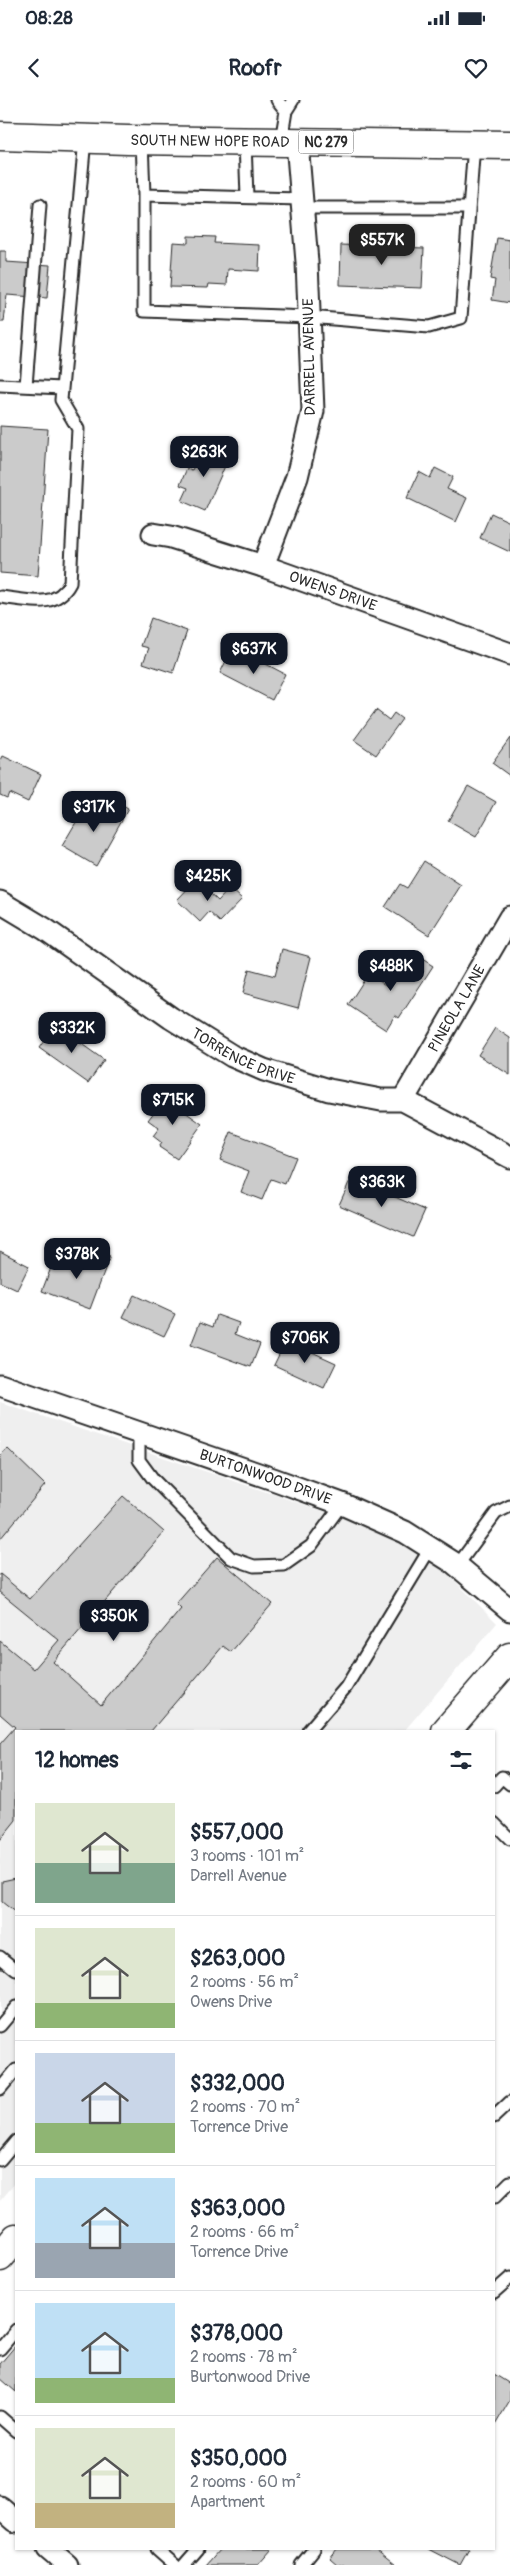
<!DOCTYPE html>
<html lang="en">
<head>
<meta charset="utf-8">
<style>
  :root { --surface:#fff; --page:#f6f6f7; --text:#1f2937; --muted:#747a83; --line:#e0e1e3; --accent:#111827 }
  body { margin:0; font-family:Pangolin,sans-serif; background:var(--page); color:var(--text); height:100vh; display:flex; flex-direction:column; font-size:19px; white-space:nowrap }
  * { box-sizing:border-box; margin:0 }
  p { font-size:16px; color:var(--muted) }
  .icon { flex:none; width:28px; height:28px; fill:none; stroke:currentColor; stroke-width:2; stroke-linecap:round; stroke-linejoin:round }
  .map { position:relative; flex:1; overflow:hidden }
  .drawer { position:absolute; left:15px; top:1630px; width:480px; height:820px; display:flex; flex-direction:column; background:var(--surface); border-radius:0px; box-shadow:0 1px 4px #0004 }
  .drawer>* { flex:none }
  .price { position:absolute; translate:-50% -42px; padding:0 11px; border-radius:10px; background:var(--accent); color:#fff; font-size:16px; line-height:32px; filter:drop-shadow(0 1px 2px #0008) }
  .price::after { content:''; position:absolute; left:50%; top:30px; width:15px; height:11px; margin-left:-8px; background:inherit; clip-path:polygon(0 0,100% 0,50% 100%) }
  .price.current { background:#222; color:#fff }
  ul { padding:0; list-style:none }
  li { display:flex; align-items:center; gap:15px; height:125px; padding:0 20px }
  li+li { border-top:1px solid var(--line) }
  li span { display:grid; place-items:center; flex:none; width:140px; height:100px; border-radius:0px; color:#555 }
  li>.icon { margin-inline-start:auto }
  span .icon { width:60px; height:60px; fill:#fffc; stroke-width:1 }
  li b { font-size:21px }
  h2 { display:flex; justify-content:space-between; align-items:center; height:60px; padding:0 20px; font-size:21px }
  .status { display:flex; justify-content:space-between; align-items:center; height:35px; padding:0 25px; background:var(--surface); direction:ltr }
  .status svg { height:14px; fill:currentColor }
  header { display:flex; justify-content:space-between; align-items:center; height:65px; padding:0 20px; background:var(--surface); font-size:22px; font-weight:800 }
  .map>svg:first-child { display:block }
</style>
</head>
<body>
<div class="status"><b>08:28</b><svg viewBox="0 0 49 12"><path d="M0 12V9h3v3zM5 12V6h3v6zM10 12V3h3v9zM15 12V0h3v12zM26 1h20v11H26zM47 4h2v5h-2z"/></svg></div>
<header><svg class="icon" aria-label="back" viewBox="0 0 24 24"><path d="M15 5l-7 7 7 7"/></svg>Roofr<svg class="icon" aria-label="heart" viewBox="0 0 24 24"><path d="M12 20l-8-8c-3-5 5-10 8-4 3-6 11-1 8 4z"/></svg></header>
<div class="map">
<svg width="510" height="2465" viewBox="0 0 510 2465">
  <rect width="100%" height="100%" fill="#fff"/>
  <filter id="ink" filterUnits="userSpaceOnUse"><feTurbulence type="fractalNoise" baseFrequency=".02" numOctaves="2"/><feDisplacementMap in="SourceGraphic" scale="10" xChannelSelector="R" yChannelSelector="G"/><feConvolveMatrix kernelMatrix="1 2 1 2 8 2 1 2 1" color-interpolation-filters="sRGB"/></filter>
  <g filter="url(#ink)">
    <path fill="#efefef" d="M0,1302L391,1434L445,1471L497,1523L404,1631H16V2082L0,2101Z"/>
    <path fill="#cbcbcb" stroke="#2b2b2b" d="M188,136L215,137L214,143L260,145L259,171L228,169L227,185L209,184L208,188L170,187L173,142L188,143Z
      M497,138L510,140V203L492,200L495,180L490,179Z
      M341,145L424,148L422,188L340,185Z
      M0,151H6V162L50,165L47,198L7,195L4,222H0Z
      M0,326L48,329L38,476L0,473Z
      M204,345L229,357L205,411L182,401L188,388L180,385L187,368L192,370Z
      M435,368L453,377L447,389L467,398L456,422L407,398L419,372L430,378Z
      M491,413L510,422V452L480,438Z
      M151,518L187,531L173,573L143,563L149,548L141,546Z
      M239,550L285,574L272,600L220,573L227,559L233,562Z
      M376,610L389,620L394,613L402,619L376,655L354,640Z
      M510,638V676L492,663Z
      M3,656L41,674L28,702L9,693L7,698L0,695V662Z
      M468,686L496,702L476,737L448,721Z
      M114,701L128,709L96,766L62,746L85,707L104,718Z
      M424,761L461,785L429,835L385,807L400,784L407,788Z
      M196,780L218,801L230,788L242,799L220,822L209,812L200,822L177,800Z
      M282,849L311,857L298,908L243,893L249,869L275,876Z
      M410,851L433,866L399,918L395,915L386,930L348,905L368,874L387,886Z
      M55,925L104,960L88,983L39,948Z
      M495,928L510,938V975L478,955Z
      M160,994L202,1024L177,1059L159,1047L162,1043L153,1036L159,1028L148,1020L155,1011L151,1008Z
      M231,1032L296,1057L285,1084L271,1079L262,1100L241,1092L249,1071L220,1060Z
      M351,1078L425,1110L413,1137L339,1105Z
      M91,1149L110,1156L90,1209L42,1191L54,1160L82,1171Z
      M0,1151L29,1166L17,1190L0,1182Z
      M134,1195L175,1214L164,1236L123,1217Z
      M217,1215L239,1223L235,1234L260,1244L251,1267L191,1245L200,1222L213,1227Z
      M286,1240L336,1263L324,1288L274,1265Z
      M7,1348L45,1385L0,1439V1356Z
      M123,1396L164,1432L53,1562L101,1605L181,1509L176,1504L217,1457L272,1504L231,1552L223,1546L151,1631H16V1720L0,1740V1644L15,1627L0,1614V1541L34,1569L59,1540L0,1492V1474L30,1499Z
      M16,1778V1813L2,1802V1781Z
      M16,2245V2292L0,2278V2264Z
      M494,2274L510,2284V2300L494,2327Z
      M220,2449H272L258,2465H206Z
      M337,2449H376L396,2465H338L330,2458Z
      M429,2449H469L460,2465Z"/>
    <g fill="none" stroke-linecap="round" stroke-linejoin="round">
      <g stroke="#2b2b2b" stroke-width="15">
        <path id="lane" d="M277,0L286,11
          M142,40L144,95
          M281,41L286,11L293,0
          M245,42L247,97
          M302,99L144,95V211L309,217L429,227L461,218L474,44
          M303,108H469
          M0,285L62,288
          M26,286L40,105
          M1,497C27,500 56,510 70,483L78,329L61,300L85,39
          M139,1333V1360L153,1379L231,1458L254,1466L284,1465L311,1446L342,1404
          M457,1466L496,1413L510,1406
          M308,1631L346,1587L431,1447
          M494,1686L502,1677L510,1684
          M494,1723L510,1739
          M0,1857L16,1870
          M0,1926L16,1907
          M0,1989L16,1970
          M494,2017L510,2002
          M0,2060L16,2041
          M494,2098L510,2082
          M494,2192L510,2178
          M0,2249L16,2230
          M0,2317L16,2331
          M157,2449L175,2465
          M184,2465L198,2449
          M301,2465L314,2449"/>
      </g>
      <g stroke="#2b2b2b" stroke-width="25">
        <g id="street">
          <path id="s1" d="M153,434L171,437L263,466L510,554"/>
          <path d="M263,466L297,377L313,311L307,162L297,42"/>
          <path id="s2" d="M0,802L45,829L171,918L232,956L264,970L329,990L381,1000H403L510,1057"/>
          <path id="s3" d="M403,1000L510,817"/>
          <path id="s4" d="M0,1285L273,1379L342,1404L405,1432L454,1463L510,1510"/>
          <path d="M0,2407L16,2421"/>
          <path d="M48,2449L67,2465"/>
        </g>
      </g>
      <g stroke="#2b2b2b" stroke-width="31">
        <path id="secondary" d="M446,1631L510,1557
          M0,2157L16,2138"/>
      </g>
      <g stroke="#2b2b2b" stroke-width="31">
        <g id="primary">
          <path id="s5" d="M0,36L128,40L510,45"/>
        </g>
      </g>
      <use href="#lane" stroke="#fff" stroke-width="11"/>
      <use href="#street" stroke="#fff" stroke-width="21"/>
      <use href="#secondary" stroke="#fff" stroke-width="28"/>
      <use href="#primary" stroke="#fff" stroke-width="28"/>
    </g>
  </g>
  <g text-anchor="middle" stroke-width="5" stroke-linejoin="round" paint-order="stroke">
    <rect fill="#fff" stroke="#6b6b6b" stroke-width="1" x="298.5" y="30.5" width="55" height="23" rx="4"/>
    <g font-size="14" font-weight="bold" fill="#2b2b2b">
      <text x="326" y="47">NC 279</text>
    </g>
    <g font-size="15" fill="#2b2b2b" stroke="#fff">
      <text dy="5" stroke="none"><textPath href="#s5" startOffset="210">SOUTH NEW HOPE ROAD</textPath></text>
      <text transform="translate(309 257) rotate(-91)" y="5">DARRELL AVENUE</text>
      <text dy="5" stroke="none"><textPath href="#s1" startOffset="189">OWENS DRIVE</textPath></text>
      <text dy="5" stroke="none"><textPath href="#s3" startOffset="106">PINEOLA LANE</textPath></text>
      <text dy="5" stroke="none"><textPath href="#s2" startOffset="289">TORRENCE DRIVE</textPath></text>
      <text dy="5" stroke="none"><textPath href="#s4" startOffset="281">BURTONWOOD DRIVE</textPath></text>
    </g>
  </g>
</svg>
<b class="price current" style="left:382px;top:166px">$557K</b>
<b class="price" style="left:204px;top:378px">$263K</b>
<b class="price" style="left:254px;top:575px">$637K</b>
<b class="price" style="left:94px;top:733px">$317K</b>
<b class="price" style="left:208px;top:802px">$425K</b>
<b class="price" style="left:391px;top:892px">$488K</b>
<b class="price" style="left:72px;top:954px">$332K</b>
<b class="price" style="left:173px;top:1026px">$715K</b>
<b class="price" style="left:382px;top:1108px">$363K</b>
<b class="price" style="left:77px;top:1180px">$378K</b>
<b class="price" style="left:305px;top:1264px">$706K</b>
<b class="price" style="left:114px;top:1542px">$350K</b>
<section class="drawer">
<h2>12 homes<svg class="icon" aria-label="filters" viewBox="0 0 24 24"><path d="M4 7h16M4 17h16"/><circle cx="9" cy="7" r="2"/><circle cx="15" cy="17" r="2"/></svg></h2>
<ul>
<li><span style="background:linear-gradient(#dfe7d0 60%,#7fa58c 0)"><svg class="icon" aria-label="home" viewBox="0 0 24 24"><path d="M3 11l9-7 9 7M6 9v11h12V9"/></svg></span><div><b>$557,000</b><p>3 rooms · 101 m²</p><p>Darrell Avenue</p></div></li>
<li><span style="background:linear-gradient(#dfe7d0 75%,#8fb573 0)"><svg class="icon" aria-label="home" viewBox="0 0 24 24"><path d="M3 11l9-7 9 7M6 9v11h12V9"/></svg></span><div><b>$263,000</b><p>2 rooms · 56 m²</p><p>Owens Drive</p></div></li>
<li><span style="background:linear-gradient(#c9d6e8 70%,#8fb573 0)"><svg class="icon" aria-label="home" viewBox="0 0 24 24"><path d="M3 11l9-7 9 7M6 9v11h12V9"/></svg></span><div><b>$332,000</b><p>2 rooms · 70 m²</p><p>Torrence Drive</p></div></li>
<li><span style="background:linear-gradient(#bfe0f5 65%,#9aa5b1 0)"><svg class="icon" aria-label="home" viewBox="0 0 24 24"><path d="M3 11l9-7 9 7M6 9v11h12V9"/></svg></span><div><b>$363,000</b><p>2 rooms · 66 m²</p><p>Torrence Drive</p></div></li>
<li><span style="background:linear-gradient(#bfe0f5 75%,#8fb573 0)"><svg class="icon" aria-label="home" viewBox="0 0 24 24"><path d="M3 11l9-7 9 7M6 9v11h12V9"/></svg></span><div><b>$378,000</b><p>2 rooms · 78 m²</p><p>Burtonwood Drive</p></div></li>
<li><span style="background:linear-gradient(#dfe7d0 75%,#c2b280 0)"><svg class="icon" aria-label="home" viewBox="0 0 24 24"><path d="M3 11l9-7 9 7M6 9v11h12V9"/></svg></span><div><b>$350,000</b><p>2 rooms · 60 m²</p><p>Apartment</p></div></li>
</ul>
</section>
</div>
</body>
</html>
